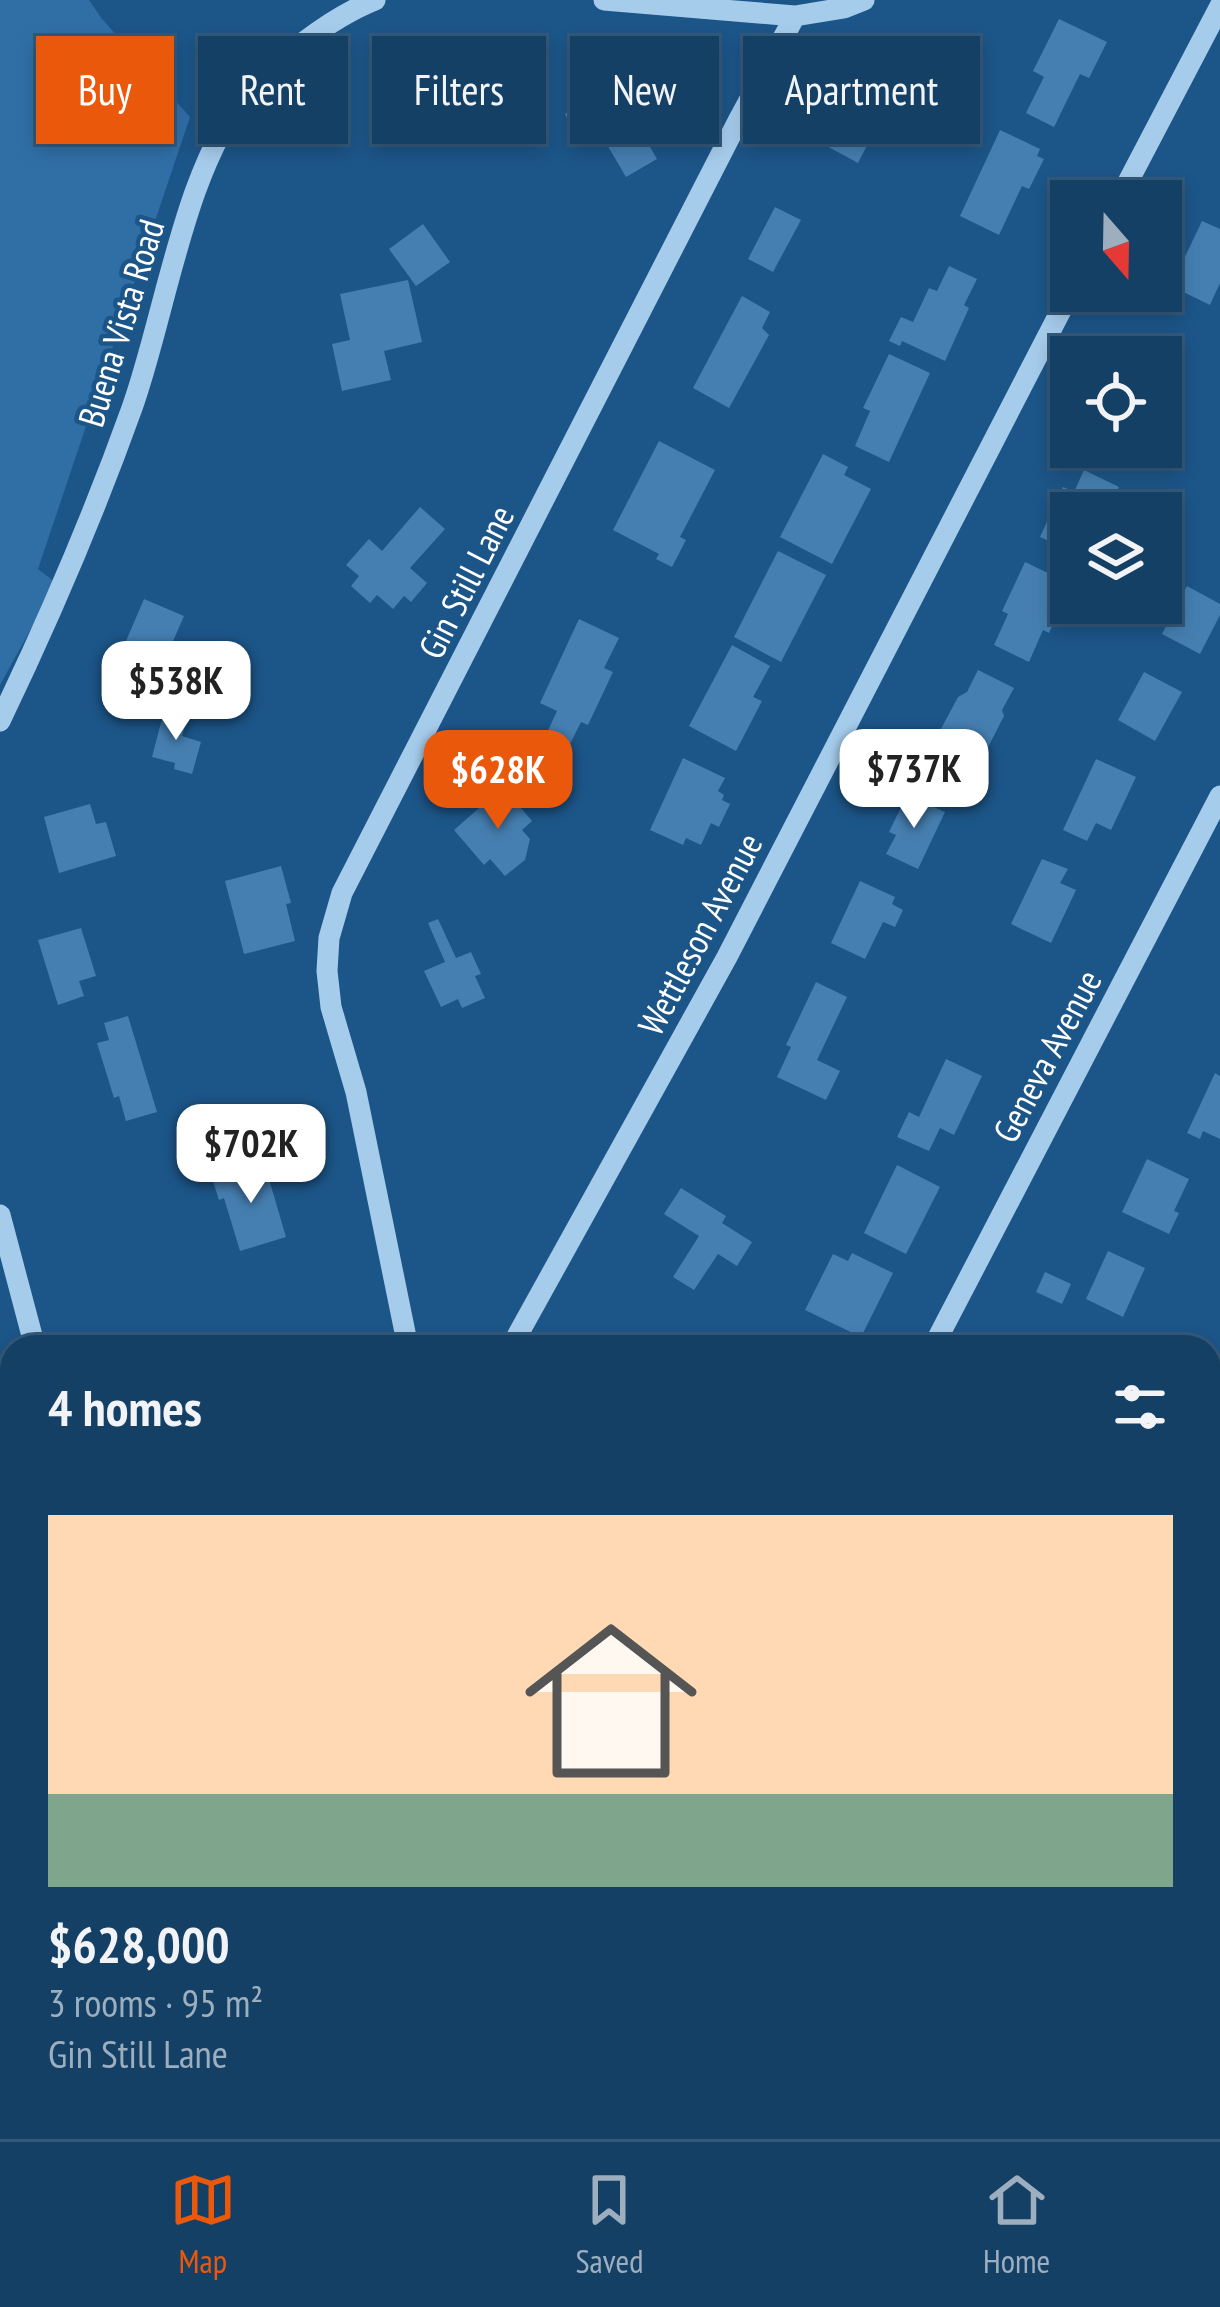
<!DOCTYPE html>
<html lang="en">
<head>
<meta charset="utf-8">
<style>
  :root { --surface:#154066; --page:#1e476c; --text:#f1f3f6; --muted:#9dafbf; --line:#34597a; --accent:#ea580c }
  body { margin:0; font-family:"PT Sans Narrow",sans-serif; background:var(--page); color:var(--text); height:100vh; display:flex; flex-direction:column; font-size:45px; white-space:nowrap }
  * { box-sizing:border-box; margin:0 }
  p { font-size:39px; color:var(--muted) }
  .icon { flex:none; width:66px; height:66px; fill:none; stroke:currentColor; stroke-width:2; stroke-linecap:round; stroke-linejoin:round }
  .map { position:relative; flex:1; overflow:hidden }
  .sheet { position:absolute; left:0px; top:1335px; width:1221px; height:804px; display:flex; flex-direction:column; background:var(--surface); border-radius:36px 36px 0 0; box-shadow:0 6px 18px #0003,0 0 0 3px var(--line) }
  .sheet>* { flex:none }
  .banner { position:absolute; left:36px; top:36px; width:1149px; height:108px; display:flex; gap:24px }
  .needle { width:78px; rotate:160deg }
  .fabs { position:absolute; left:1050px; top:180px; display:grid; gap:24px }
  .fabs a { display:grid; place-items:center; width:132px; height:132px; border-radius:0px; background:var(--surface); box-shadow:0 6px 18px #0003,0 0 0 3px var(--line); font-size:60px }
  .price { position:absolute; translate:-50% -102px; padding:0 27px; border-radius:24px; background:#fff; color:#222; font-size:39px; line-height:78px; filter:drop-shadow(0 3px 6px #0008) }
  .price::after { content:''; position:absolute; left:50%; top:72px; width:36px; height:27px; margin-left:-18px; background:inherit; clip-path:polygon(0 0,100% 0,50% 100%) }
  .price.active { background:var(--accent); color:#fff }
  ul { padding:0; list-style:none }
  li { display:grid; align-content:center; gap:24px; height:636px; padding:0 48px }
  li span { display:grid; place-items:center; height:372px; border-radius:0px; color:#555 }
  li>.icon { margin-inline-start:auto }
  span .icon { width:216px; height:216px; fill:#fffc; stroke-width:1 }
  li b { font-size:51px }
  h2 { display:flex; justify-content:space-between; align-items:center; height:144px; padding:0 48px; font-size:51px }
  .tag { padding:0 42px; border-radius:0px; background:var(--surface); box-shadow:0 6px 18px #0003,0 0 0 3px var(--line); font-size:42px; line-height:108px }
  .tag.active { background:var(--accent); color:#fff }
  .tabs { display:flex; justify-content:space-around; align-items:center; height:168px; border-top:3px solid var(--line); background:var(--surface); font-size:33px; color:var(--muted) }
  .tabs a { display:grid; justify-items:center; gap:6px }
  .tabs .active { color:var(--accent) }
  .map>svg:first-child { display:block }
</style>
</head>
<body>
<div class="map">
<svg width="1220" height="2139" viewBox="0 0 1220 2139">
  <rect width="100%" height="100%" fill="#1c5588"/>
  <path fill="#306fa6" d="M0,0H89L102,19L190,117L38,569L56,583L0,685Z
    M1220,1622V2106L1209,2105V1644Z
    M968,2127H1139L1129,2137L1131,2139H963Z"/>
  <path fill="#457fb1" d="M1059,19L1107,42L1089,78L1080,74L1054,127L1026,113L1044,77L1033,71Z
    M880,61L911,78L893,109L901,113L890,133L877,126L858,163L821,143L863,64L875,70Z
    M615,86L657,159L626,177L596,126L578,137L565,114Z
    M1000,130L1040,149L1037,156L1044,159L1029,189L1022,186L999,235L960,216Z
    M775,207L801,220L773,272L748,259Z
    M1202,221L1220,229V283L1210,305L1171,286Z
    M423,224L450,262L416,286L389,249Z
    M949,266L977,279L964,305L969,308L945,361L902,341L900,346L889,341L901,317L913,322L929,288L937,291Z
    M408,280L422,342L384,351L391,380L342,391L332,344L350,340L340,294Z
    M742,296L770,312L762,328L769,335L729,408L693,388Z
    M889,354L930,373L889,462L855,446L870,411L863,408Z
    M1161,367L1181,376L1161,421Z
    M659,441L715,470L680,537L686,540L672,567L656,559L659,554L613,530Z
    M823,454L848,467L844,475L871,489L832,564L780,537Z
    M1084,470L1119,487L1109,507L1111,513H1071V551L1040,537L1063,487L1074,492Z
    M420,507L445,529L410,568L427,583L411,602L404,596L393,609L377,595L370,603L351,586L359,576L346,565L369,539L382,551Z
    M778,551L826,575L781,662L734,637Z
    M1025,562L1071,584L1049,633L1043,630L1029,662L994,645L1008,614L1002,611Z
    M1187,586L1220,604V615L1200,654L1162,634Z
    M144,599L184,616L163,664L123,648Z
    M579,619L619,638L604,668L613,672L588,725L581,722L568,748L545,737L557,711L540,703Z
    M732,645L770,666L753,697L762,701L736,751L689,726Z
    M978,670L1014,688L1002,710L1004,716L980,763L935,740L958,697L967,692Z
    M1144,672L1182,692L1155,741L1118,720Z
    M164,711L188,717L182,736L201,742L192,774L174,769L175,763L152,757Z
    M683,758L725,778L718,791L724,795L722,800L730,804L719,827L711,823L701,845L686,838L683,845L650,830Z
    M1096,759L1136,777L1111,830L1096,823L1087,841L1063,830Z
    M503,787L532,821L522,830L530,839L525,860L505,876L490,859L484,865L454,830Z
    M907,795L945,812L918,869L886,854L896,835L889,832Z
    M90,804L96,824L106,822L116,856L59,873L44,817Z
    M1042,859L1068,869L1060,883L1076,890L1051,943L1011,924Z
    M281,866L291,903L286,904L295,941L244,954L225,881Z
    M860,881L895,897L892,904L903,910L895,927L883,922L865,959L831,943Z
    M438,919L456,958L471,952L481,974L475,976L485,998L462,1008L458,999L441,1007L424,971L445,962L428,923Z
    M81,928L96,976L79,981L84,996L58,1005L38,940Z
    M816,982L847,997L817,1060L840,1071L826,1100L777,1077L791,1047L786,1045Z
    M128,1016L157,1112L126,1121L119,1096L114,1098L97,1043L109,1040L104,1023Z
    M946,1059L982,1076L954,1135L940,1128L929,1151L897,1137L909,1112L919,1117Z
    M1215,1073L1220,1076V1139L1203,1131L1200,1139L1187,1133Z
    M1147,1159L1189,1179L1174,1211L1179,1213L1169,1234L1122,1212Z
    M264,1162L286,1237L240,1251L224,1198L219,1200L212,1178Z
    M897,1165L940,1187L906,1254L864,1233Z
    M681,1188L726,1216L722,1223L752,1242L737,1266L718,1254L694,1290L673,1277L699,1236L664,1214Z
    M1108,1251L1145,1268L1123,1317L1086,1299Z
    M852,1253L893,1273L861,1337L805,1310L833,1254L848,1261Z
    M1045,1272L1071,1284L1062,1304L1036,1292Z
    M12,2048V2104L0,2108V2052Z
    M382,2127H403L407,2139H375L372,2130Z"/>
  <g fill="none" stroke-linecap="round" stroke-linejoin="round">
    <path stroke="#a6ccec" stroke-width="21" d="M604,0L795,16L844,8L864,0
      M1118,201L1220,6
      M0,721C49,619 94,514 132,408C166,313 184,167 249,91C265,72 284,57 304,42C325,26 350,10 375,0
      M0,1215L35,1347
      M408,1347L356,1092L331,1007L327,971L329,938L342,893L738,121L795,16
      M511,1347L727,957L1071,291
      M933,1347L1220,796
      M188,2127L191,2139
      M703,2127L728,2139
      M519,2139L525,2127"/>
    <path stroke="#ebf4ff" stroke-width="30" d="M1209,1500L1220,1478
      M897,2139L902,2127"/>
  </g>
  <g text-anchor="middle" stroke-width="9" stroke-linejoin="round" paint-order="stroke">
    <g font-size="36" fill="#fff" stroke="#1c5588">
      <text transform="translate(121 323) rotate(-73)" y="13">Buena Vista Road</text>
      <text transform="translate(466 582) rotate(-63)" y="13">Gin Still Lane</text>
      <text transform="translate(700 934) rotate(-62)" y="13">Wettleson Avenue</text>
      <text transform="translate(1047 1056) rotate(-62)" y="13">Geneva Avenue</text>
    </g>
  </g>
</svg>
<div class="fabs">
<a><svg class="needle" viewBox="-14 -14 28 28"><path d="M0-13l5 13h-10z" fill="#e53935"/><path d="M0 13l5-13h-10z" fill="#9dafbf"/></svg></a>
<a><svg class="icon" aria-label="locate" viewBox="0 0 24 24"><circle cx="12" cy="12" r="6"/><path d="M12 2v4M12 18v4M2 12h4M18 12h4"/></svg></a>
<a><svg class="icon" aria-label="layers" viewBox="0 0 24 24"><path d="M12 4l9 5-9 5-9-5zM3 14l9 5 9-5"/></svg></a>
</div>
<b class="price" style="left:176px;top:743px">$538K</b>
<b class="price" style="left:914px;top:831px">$737K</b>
<b class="price active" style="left:498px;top:832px">$628K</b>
<b class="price" style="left:251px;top:1206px">$702K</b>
<div class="banner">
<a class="tag active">Buy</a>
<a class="tag">Rent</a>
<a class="tag">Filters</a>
<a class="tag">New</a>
<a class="tag">Apartment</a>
</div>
<section class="sheet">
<h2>4 homes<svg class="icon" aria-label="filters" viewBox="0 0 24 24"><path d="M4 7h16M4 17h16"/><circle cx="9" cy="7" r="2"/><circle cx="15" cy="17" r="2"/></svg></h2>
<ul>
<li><span style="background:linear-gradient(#ffd9b3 75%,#7fa58c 0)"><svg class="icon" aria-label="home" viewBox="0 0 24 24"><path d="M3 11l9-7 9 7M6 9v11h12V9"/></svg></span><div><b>$628,000</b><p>3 rooms · 95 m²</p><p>Gin Still Lane</p></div></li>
</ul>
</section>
</div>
<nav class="tabs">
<a class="active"><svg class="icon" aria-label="map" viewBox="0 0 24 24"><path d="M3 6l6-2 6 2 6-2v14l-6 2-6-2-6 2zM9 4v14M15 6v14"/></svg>Map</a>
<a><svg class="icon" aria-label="saved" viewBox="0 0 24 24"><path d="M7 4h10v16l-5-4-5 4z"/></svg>Saved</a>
<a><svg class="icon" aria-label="home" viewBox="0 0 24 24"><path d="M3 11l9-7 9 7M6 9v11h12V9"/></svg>Home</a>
</nav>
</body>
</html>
